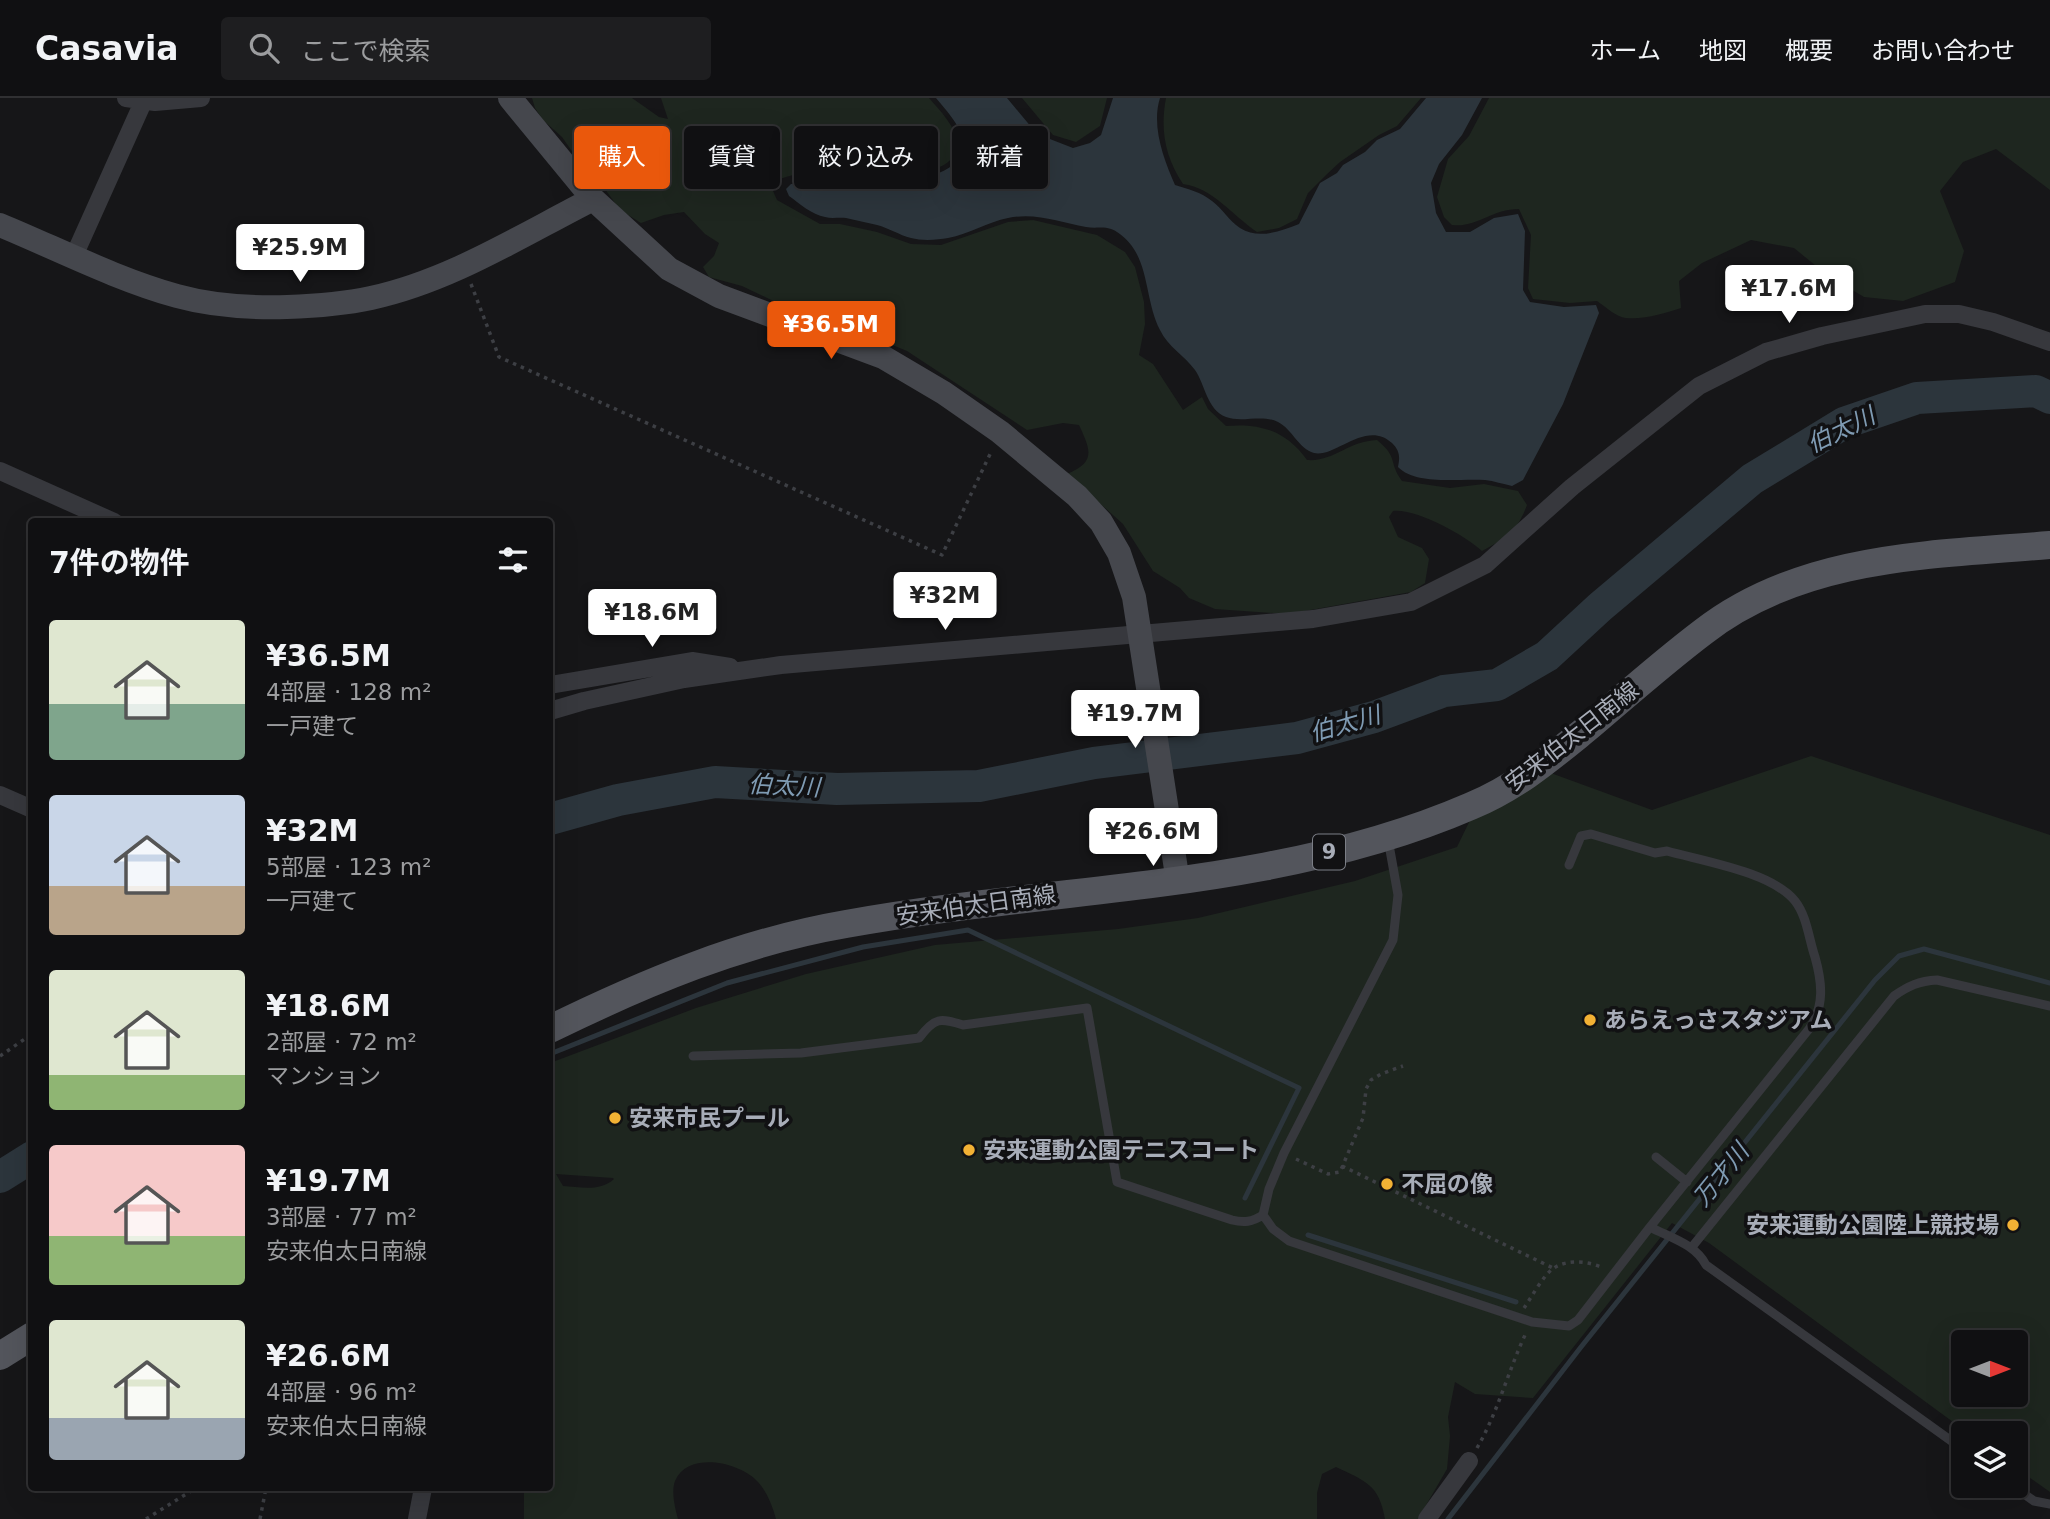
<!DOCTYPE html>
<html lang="ja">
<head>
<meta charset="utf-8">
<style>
  :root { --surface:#101012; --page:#1e1e20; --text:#f1f3f6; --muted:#9c9d9f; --line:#303032; --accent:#ea580c }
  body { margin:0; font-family:"DejaVu Sans","Noto Sans JP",sans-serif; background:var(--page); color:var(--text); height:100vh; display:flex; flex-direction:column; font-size:26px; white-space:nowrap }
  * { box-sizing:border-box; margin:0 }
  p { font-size:23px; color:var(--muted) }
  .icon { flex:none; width:38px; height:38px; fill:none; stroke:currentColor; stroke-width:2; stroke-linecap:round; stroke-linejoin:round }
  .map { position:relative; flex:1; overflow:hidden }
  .details { position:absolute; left:28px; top:420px; width:525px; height:973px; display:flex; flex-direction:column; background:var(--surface); border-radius:7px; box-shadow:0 7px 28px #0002,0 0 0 2px var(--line) }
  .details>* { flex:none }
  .guide { position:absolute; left:574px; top:28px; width:665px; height:63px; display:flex; gap:14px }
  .needle { width:46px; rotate:90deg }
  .controls { position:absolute; left:1951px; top:1232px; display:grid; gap:14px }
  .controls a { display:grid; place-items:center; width:77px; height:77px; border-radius:7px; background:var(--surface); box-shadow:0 7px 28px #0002,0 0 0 2px var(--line); font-size:35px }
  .price { position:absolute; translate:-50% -60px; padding:0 16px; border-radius:7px; background:#fff; color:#222; font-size:23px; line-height:46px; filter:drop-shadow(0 2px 4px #0008) }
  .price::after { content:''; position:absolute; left:50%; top:42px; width:21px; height:16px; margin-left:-10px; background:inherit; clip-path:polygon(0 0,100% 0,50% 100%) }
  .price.selected { background:var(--accent); color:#fff }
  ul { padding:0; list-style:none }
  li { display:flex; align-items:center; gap:21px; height:175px; padding:0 21px }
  li span { display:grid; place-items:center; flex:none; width:196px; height:140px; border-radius:7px; color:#555 }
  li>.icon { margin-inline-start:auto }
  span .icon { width:84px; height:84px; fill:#fffc; stroke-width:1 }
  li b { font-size:30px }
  h2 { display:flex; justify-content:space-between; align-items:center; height:84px; padding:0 21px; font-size:30px }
  .tag { padding:0 24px; border-radius:7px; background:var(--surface); box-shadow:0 7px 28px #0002,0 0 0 2px var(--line); font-size:24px; line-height:63px }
  .tag.selected { background:var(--accent); color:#fff }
  header { display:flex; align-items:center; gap:42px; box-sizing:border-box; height:98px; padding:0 35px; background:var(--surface); border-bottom:2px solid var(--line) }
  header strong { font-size:33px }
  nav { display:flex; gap:38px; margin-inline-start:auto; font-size:24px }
  .search { width:490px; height:63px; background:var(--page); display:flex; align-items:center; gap:18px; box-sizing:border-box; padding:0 24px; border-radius:7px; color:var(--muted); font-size:26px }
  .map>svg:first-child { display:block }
</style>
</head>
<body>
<header>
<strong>Casavia</strong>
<div class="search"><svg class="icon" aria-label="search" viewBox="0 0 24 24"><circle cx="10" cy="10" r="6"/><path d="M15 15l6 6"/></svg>ここで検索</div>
<nav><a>ホーム</a><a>地図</a><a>概要</a><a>お問い合わせ</a></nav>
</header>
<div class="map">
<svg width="2050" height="1421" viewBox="0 0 2050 1421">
  <rect width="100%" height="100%" fill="#161618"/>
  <path fill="#1e261f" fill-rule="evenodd" d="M532,0H632L659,19L668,21L661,0H929C942,15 968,40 952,60C946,67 940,70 929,71C917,73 904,67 892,68C883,69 874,75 865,76C830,80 804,67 770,86L777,102L820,126H840L877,134L911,146L941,147L1008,124L1033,122L1097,137L1125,154L1135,169L1144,204L1145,226L1139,257L1153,266L1183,312L1202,299L1208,311L1226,328C1261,325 1286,333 1307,362C1334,364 1348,343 1377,342C1399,360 1388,364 1402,383L1450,390L1484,386L1518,393L1527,407C1517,434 1506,440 1482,453C1466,438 1416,410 1393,413L1389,419L1398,439L1422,450L1429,461L1425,485L1411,494L1288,516L1215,511L1189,500L1180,490L1153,473L1123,426L1067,376C1097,364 1090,351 1079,327L1063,325L1027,332L907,253L841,226L786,209L742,188L709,179L703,169L714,158L719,145L705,136L684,114L664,117L641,125L620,112L597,80L576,59L562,39L543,22L535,10Z
    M1022,0H1107L1100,28L1076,44L1053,37Z
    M1166,0H1421L1397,28L1379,37L1340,64L1326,77L1308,95L1297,121L1279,130L1257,134C1232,117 1213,90 1183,86C1165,59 1160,32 1166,0Z
    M1489,0H2050V92L1996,51L1963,64L1940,93L1964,153L1955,184L1903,203L1864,199L1827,177L1794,150L1751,142L1702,165L1679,183L1681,210C1665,215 1644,222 1626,220C1616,219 1606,209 1597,203L1570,205L1533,201L1528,190L1531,137L1519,111C1491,111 1477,130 1452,127L1444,119L1437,99L1448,61L1469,38Z
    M1811,658L2050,737V1394L2016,1370V1335H1968L1709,1145L1672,1125L1533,1300L1475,1296L1455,1284L1448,1319L1450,1338L1447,1371L1418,1421H1385C1379,1386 1365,1383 1336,1369L1322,1376L1317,1395V1421H776C772,1407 767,1393 756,1382C738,1364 688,1353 675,1383C671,1394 675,1410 678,1421H524V1390H550V1064L555,1075L550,1059V965L696,910L806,876L935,847L1118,831L1198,820L1355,783L1457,749L1473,716L1548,674L1652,712ZM556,1076L613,1080L614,1081C600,1094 580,1089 563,1088ZM1964,1244H2016V1297H1964Z"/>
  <path fill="#2c353c" d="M936,0H1007L1037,36L1073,50L1090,45L1101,37L1113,0H1160C1151,28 1164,62 1175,87C1188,91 1201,94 1212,103C1222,110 1229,123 1240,130C1259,142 1280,133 1299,126L1320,85L1337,75L1343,67L1365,54L1377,42L1400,31L1426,0H1482L1462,37L1439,66L1431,85L1436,115L1446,134H1470L1494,120L1518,116L1525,133L1523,192L1530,204L1564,209L1596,207L1599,215L1563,306L1523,382L1512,388C1503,386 1494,383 1485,382C1459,380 1417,388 1398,369C1400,359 1400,353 1392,345C1366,321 1335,360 1314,355C1299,351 1292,331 1278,324C1262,316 1242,325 1226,319C1207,312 1205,286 1195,272C1184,257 1168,249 1160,232C1143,199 1151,156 1117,134C1106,127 1097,131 1086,129C1060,124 1035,114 1008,120C988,124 969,136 948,140C937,142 922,143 911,140C899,137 889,130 877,127C867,125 856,122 846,120C839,119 832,121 825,119C812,117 799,105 789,98L786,91L791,86L916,80C931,78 941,76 953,67C979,47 951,18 936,0Z"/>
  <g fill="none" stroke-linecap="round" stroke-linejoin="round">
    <path stroke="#2c353c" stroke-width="5" d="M550,956L727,885L863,849L968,832L1299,990L1245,1100
      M1308,1137L1516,1204
      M1448,1421L1581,1249L1875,882L1899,858L1924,851L2050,885"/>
    <path stroke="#2c353c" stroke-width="32" d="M550,721L618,702L715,684L837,691L979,688L1094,665L1297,640L1374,619L1444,593L1497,587L1547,558L1600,509L1752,381L1844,325L1917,300L2036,293L2050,300
      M0,1079L32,1059"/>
    <path stroke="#3d3f44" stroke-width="3.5" stroke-dasharray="3.5 5" stroke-linecap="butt" d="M471,186L499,259L942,457L992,352
      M0,958L32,936
      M1296,1061L1328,1076L1340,1074L1363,1020L1366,991L1371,982L1381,976L1403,968
      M1342,1068L1553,1170
      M1524,1210C1531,1200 1544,1176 1554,1170C1567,1161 1589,1163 1603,1170
      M1477,1350C1498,1314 1508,1273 1526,1235
      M146,1421L196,1390
      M260,1421L266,1390"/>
    <path stroke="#37383d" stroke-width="9" d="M1569,767L1581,738L1591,736L1655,755L1667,753C1702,763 1772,774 1795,803C1807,818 1809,842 1815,859C1822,884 1825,908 1809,931L1650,1129
      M693,958L801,955L919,940C935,919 940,920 963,927L1087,910L1117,1084L1232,1122C1244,1125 1252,1124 1263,1117L1269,1091L1284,1055L1393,842L1398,797L1388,741
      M1656,1059L1687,1084
      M1263,1117L1273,1131L1289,1143L1532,1224L1569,1228L1578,1222L1650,1129C1671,1140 1695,1146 1706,1167L1964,1352
      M1692,1149L1894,898C1908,888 1919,883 1937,882L2050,908
      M2013,1388L2034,1403L2050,1406"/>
    <path stroke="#37383d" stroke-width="18" d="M126,0L155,4L201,0
      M74,158L144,2
      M0,373L114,424
      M550,587L692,563L730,569
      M550,613L584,603L684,581L781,567L1313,521L1411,504L1485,467L1572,389L1699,288L1766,254L1822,238L1925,216H1959L1993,224L2050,244
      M0,697L32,711
      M417,1421L423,1390
      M1427,1421L1469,1363"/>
    <path stroke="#45474d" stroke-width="24" d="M510,0L593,101L669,171L719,198L883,259L944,295L1000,334L1077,398L1101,424L1119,455L1134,499L1178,784
      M0,127C58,151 116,181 177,198C213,208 250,210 287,209C316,208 343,206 371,200C450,183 522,137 593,101"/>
    <path stroke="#53555c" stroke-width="28" d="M550,931C644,885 741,844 846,826C1053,788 1275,793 1471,708C1515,690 1548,662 1585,632C1624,599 1662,565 1703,534C1802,457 1931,457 2050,447
      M0,1258L32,1238"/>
  </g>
  <g fill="#f2b134" stroke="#111113" stroke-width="2.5">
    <circle cx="1590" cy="922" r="7"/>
    <circle cx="615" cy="1020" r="7"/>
    <circle cx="969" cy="1052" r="7"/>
    <circle cx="1387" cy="1086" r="7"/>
    <circle cx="2013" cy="1127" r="7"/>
  </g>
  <g text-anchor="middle" stroke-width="7" stroke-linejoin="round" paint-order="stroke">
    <rect fill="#111113" stroke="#7b7e86" stroke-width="2" x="1313" y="736.5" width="32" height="35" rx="5"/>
    <g font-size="21" font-weight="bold" fill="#a8adb8">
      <text x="1329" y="761">9</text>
    </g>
    <g font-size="23" fill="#a8adb8" stroke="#111113">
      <text transform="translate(1572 638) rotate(-38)" y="8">安来伯太日南線</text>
      <text transform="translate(976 807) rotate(-8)" y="8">安来伯太日南線</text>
    </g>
    <g font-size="23" font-weight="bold" fill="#a8adb8" stroke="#111113" text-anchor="start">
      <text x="1604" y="930">あらえっさスタジアム</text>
      <text x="629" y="1028">安来市民プール</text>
      <text x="983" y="1060">安来運動公園テニスコート</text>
      <text x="1401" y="1094">不屈の像</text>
      <text x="1999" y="1135" text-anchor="end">安来運動公園陸上競技場</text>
    </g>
    <g font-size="24" font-style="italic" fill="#7f9bb3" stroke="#111113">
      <text transform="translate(1841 332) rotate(-26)" y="8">伯太川</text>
      <text transform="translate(1345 626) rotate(-16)" y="8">伯太川</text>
      <text transform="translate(784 688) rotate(3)" y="8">伯太川</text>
      <text transform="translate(1721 1077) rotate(-51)" y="8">万才川</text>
    </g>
  </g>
</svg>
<div class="controls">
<a><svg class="needle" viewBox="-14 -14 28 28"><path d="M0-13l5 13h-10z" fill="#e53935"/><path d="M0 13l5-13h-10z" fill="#9c9d9f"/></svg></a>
<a><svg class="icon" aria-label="layers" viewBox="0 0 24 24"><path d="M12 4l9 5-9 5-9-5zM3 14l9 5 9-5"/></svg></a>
</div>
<b class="price" style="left:300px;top:186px">¥25.9M</b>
<b class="price" style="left:1789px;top:227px">¥17.6M</b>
<b class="price selected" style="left:831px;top:263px">¥36.5M</b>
<b class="price" style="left:945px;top:534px">¥32M</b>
<b class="price" style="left:652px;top:551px">¥18.6M</b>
<b class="price" style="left:1135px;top:652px">¥19.7M</b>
<b class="price" style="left:1153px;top:770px">¥26.6M</b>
<div class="guide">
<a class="tag selected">購入</a>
<a class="tag">賃貸</a>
<a class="tag">絞り込み</a>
<a class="tag">新着</a>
</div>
<section class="details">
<h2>7件の物件<svg class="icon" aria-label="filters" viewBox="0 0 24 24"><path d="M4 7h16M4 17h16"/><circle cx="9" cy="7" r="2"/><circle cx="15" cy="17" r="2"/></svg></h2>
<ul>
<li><span style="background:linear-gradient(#dfe7d0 60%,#7fa58c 0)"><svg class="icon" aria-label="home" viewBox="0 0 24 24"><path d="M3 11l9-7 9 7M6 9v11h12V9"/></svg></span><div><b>¥36.5M</b><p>4部屋 · 128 m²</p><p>一戸建て</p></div></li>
<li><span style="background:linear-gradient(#c9d6e8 65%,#b9a48a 0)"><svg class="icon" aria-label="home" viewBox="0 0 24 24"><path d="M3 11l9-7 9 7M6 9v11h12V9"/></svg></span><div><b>¥32M</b><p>5部屋 · 123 m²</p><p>一戸建て</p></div></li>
<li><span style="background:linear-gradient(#dfe7d0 75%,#8fb573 0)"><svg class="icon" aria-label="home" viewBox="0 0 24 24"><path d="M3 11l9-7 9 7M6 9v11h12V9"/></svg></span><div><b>¥18.6M</b><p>2部屋 · 72 m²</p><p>マンション</p></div></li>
<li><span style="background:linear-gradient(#f6c9c9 65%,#8fb573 0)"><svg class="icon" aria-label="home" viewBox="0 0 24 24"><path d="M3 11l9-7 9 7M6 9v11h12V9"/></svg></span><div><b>¥19.7M</b><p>3部屋 · 77 m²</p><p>安来伯太日南線</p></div></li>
<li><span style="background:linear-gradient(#dfe7d0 70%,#9aa5b1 0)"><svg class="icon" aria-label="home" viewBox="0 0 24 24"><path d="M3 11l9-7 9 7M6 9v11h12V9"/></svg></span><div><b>¥26.6M</b><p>4部屋 · 96 m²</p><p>安来伯太日南線</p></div></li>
</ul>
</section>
</div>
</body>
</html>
